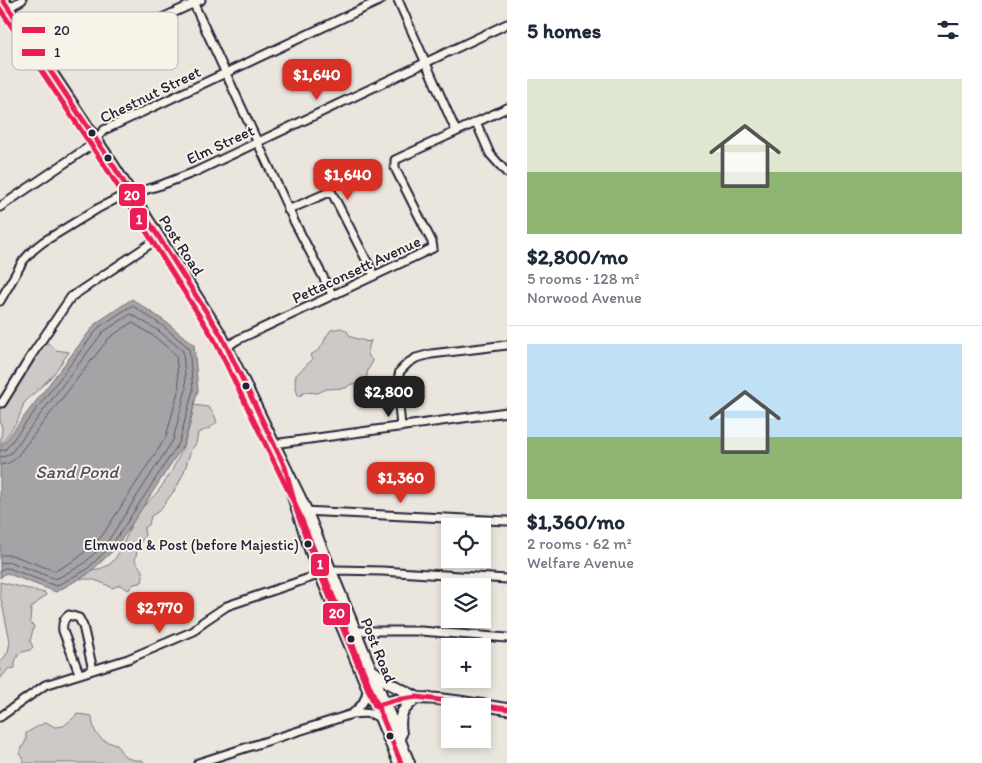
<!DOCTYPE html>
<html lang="en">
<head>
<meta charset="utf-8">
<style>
  :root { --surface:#fff; --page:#f2f2f3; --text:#1f2937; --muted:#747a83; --line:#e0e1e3; --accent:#d93025 }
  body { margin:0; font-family:Itim,sans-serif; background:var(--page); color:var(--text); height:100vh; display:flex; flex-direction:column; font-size:19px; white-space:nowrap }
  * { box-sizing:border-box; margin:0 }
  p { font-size:16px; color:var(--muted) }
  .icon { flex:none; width:28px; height:28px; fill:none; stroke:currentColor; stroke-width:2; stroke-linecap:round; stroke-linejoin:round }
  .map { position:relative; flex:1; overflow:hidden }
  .panel { display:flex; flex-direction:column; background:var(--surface); width:475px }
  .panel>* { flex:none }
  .fabs { position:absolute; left:441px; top:518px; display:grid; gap:10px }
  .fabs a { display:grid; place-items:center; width:50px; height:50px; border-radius:0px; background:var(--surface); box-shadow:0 2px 8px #0003; font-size:25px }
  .price { position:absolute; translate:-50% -42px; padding:0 11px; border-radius:10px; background:var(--accent); color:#fff; font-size:16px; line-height:32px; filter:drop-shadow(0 1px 2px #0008) }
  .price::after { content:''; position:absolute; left:50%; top:30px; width:15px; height:11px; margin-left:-8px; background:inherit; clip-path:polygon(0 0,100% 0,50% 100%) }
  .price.current { background:#222; color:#fff }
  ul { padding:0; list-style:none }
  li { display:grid; align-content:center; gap:10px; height:265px; padding:0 20px }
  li+li { border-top:1px solid var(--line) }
  li span { display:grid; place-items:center; height:155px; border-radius:0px; color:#555 }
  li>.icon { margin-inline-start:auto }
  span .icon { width:90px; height:90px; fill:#fffc; stroke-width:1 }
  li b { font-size:21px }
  h2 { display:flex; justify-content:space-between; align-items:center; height:60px; padding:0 20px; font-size:21px }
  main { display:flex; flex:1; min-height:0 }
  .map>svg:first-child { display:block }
</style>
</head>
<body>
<main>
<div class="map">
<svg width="507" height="763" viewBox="0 0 507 763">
  <rect width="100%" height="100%" fill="#eae6de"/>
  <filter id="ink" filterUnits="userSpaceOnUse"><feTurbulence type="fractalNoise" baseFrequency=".02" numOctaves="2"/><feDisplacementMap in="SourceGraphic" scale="10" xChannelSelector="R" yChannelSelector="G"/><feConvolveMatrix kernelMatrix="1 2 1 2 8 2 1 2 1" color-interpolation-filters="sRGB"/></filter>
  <g filter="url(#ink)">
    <path fill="#cdc9c6" stroke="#787680" d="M341,328L346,330L351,337L369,342L371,340C369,348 365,355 373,361L368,370L365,386L351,384L346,388L326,389L318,393L305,392L298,397L295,383L296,375L312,360L310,355C327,347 321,341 331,330Z
      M44,340L56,350L69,352L52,376L24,403L18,420L0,446L2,428L0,421V404Z
      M194,405L208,407L214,414L217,422L210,428L198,433L196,444L191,450L184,472L177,487L159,511L151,516L149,525L144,528L145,535L138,546L135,561C141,568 145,573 142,582L132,585L129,590L120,585L112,588C104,583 96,580 87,579C81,579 79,579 74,577C83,568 100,572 110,564C122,554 127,530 136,516C141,507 152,499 159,490C178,465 189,436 194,405Z
      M0,582L45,593L46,595L31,608L30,622L34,626L30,641L33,647L30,650L19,653L15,662V668L8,669L0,679V663L8,652L10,641L0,594Z
      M77,714L92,716C93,733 99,742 117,744C121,756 129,761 142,760L145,763H23V757L19,754L26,740V733L46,722L55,727L64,726C68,721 73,720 77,714Z"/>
    <path fill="#a6a3a6" stroke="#716f7b" d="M132,299L166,322L194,345L198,390L184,444L116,548L88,574L56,592L6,573L0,578V448L96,323Z"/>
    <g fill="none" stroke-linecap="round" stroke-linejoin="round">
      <path stroke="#575666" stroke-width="1" d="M0,451L6,449L99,327L131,306H133L163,326L189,348L193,390L179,443L112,545L86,570L56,586L8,568H4L0,571
        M0,457L6,456L11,453L103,332L131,314L159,331L183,351L186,389L173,440L108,541L82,565L56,579L10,562L0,563
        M0,465L9,463L15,459L109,338L131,323H133L155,337L176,355L179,388L166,437L102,536L77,559L55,571L12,555H0"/>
      <g stroke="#22223b" stroke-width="11">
        <path id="street" d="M192,0L294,221L332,294
          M398,0L456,131
          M8,8L22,0
          M134,31L201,0
          M476,122L490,154L507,173
          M0,207L90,146L104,130L381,0
          M288,210L327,193H332L374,275
          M0,301L23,261L33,250L43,242L97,209L118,198L161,185L195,172L507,24
          M227,347L237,340L433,248L432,242L395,168V160L507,108
          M0,403H2L33,353L71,297L159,238
          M401,427L397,383L400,371L408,363L416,358L431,354L507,345
          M273,444L507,412
          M303,511L507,521
          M355,631H421L507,638
          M79,673L63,631C62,624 63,619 69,615L79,618L83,626L93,670
          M353,713C361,706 366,701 367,689
          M0,717L45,685L128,659L194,631L203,622L227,606L330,571L336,570L382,571L507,579
          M198,763L352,714C363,713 371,712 380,718"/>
      </g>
      <g stroke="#22223b" stroke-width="14">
        <path id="primary" d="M3,0L111,162L221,335L306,510L409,763
          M291,490L311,552L399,763
          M373,671L389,683L416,697
          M380,704C421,691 465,703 507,709
          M401,734C398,713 402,711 416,698"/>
      </g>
      <use href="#street" stroke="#f7f3e8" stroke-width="7"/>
      <use href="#primary" stroke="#f7f3e8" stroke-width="10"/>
      <g stroke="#f7f3e8" stroke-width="9">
        <path id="bus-1" d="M3,0L111,162L221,335L285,467L297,512L311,552L375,706L395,700L417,697L507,709"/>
      </g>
      <g stroke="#f7f3e8" stroke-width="9">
        <path id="bus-2" d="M0,9L105,166L214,339L299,513L401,763"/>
      </g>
      <use href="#bus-1" stroke="#ea1d57" stroke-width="5"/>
      <use href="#bus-2" stroke="#ea1d57" stroke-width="5"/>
    </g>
  </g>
  <g fill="#22223b" stroke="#f7f3e8" stroke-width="2">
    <circle cx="92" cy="133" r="4.5"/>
    <circle cx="108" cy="158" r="4.5"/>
    <circle cx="246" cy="386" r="4.5"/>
    <circle cx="308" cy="544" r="4.5"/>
    <circle cx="351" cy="639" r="4.5"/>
    <circle cx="390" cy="736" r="4.5"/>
  </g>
  <g text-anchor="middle" stroke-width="4" stroke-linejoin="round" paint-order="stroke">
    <g font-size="15" fill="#22223b" stroke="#f7f3e8" text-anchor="end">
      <text x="299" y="550">Elmwood &amp; Post (before Majestic)</text>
    </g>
    <g font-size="16" fill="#22223b" stroke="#f7f3e8">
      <text transform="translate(150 94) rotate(-26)" y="6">Chestnut Street</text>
      <text transform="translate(220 144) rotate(-25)" y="6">Elm Street</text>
      <text transform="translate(182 245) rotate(57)" y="6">Post Road</text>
      <text transform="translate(356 269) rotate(-25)" y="6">Pettaconsett Avenue</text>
      <text transform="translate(379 650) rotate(68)" y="6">Post Road</text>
    </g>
    <g font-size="18" font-style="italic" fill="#504f60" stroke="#f7f3e8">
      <text x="77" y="478">Sand Pond</text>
    </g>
  </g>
  <rect x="12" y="12" width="166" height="58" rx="8" fill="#f7f3e8" stroke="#b7b4b4" stroke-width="1"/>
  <rect x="22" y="27" width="23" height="6" fill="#ea1d57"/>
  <rect x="22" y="49" width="23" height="7" fill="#ea1d57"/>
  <g font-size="14" fill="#22223b">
    <text x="54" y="35">20</text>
    <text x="54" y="57">1</text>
  </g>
  <g stroke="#f7f3e8" stroke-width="2">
    <rect x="118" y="183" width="28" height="24" rx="5" fill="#ea1d57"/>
    <rect x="129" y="207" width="19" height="24" rx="5" fill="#ea1d57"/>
    <rect x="310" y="553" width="20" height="24" rx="5" fill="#ea1d57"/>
    <rect x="322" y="602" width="29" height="24" rx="5" fill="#ea1d57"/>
  </g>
  <g font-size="14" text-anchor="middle" font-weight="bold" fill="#fff">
    <text x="132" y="200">20</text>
    <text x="139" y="224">1</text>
    <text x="320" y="569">1</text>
    <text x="337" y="618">20</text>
  </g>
</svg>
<div class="fabs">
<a><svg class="icon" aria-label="locate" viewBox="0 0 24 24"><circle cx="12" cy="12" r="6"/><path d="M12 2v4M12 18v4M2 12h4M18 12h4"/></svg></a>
<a><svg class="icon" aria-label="layers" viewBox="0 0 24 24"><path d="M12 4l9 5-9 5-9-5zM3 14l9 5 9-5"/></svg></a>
<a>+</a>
<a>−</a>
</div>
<b class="price" style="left:317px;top:101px">$1,640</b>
<b class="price" style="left:348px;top:201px">$1,640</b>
<b class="price current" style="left:389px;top:418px">$2,800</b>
<b class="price" style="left:401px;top:504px">$1,360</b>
<b class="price" style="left:160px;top:634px">$2,770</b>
</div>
<section class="panel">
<h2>5 homes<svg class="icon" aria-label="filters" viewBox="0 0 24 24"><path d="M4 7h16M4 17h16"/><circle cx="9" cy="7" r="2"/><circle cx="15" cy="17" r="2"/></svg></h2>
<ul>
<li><span style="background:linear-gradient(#dfe7d0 60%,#8fb573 0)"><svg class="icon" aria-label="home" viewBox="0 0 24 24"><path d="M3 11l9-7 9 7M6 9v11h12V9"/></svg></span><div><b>$2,800/mo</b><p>5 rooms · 128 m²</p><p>Norwood Avenue</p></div></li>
<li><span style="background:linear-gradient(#bfe0f5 60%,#8fb573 0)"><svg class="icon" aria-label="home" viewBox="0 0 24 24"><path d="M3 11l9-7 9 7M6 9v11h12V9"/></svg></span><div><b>$1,360/mo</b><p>2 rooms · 62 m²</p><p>Welfare Avenue</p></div></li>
</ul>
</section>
</main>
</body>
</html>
